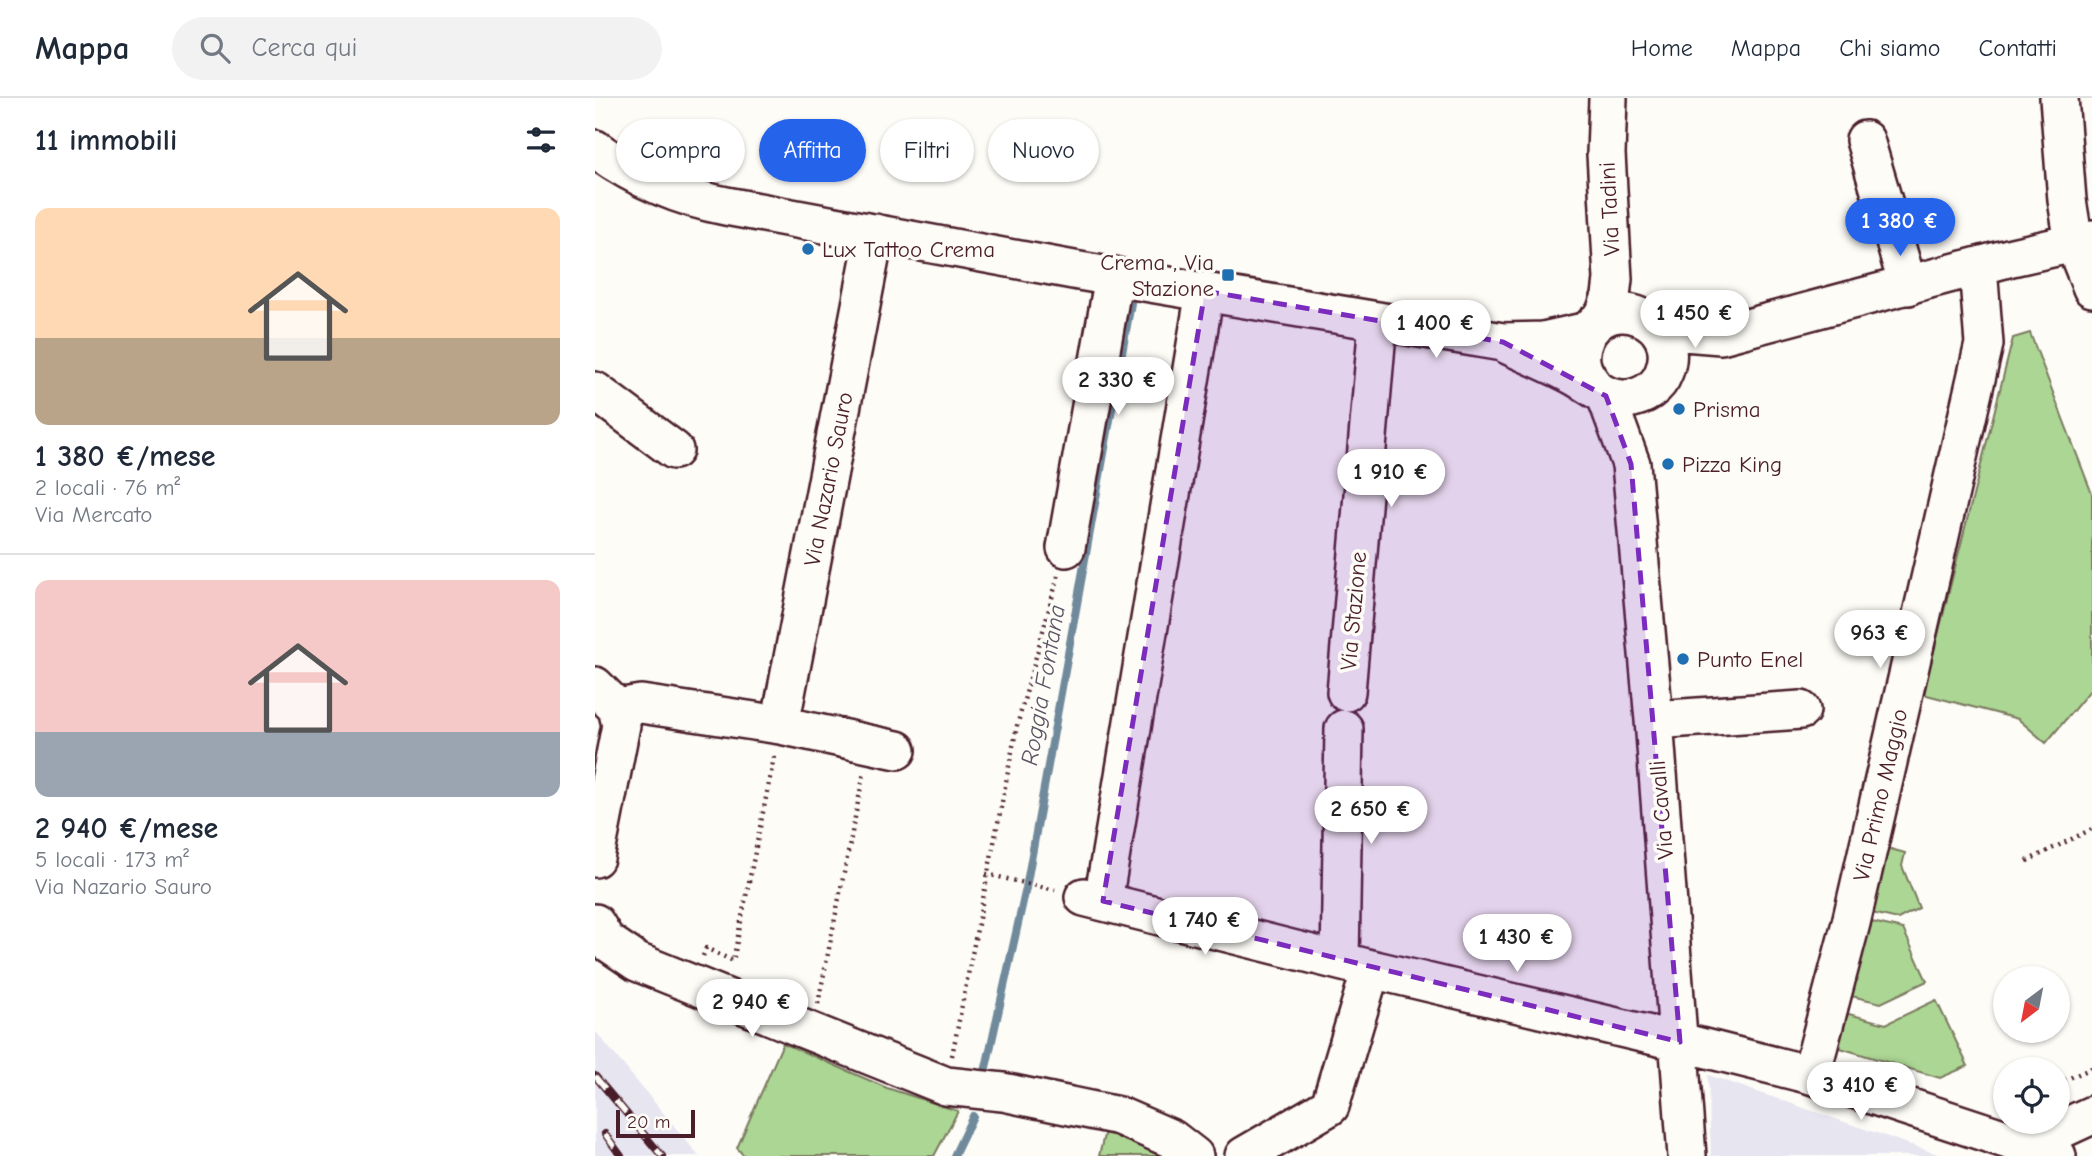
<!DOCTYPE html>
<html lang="it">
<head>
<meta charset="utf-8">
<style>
  :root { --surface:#fff; --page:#f2f2f3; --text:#1f2937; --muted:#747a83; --line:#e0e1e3; --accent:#2563eb }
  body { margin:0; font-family:"Comic Neue",sans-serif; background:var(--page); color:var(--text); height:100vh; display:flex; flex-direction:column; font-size:26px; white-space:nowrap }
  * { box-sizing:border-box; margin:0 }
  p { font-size:23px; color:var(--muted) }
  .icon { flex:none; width:38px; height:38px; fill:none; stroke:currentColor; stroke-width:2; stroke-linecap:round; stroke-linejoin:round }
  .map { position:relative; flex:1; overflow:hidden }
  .side { display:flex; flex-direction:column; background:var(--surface); width:595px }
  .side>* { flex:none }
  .hud { position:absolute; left:21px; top:21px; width:665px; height:63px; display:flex; gap:14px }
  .needle { width:46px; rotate:212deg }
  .controls { position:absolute; left:1398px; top:868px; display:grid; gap:14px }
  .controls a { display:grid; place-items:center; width:77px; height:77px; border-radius:50%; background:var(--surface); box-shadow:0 2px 5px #0004; font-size:35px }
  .scale { position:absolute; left:21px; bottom:18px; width:79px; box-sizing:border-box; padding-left:7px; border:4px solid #4a1f2b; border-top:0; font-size:19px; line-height:24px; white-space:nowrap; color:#4a1f2b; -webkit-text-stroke:5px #fdfcf7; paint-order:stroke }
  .price { position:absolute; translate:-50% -60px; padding:0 16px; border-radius:24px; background:#fff; color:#222; font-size:23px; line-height:46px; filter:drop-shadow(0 2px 4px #0008) }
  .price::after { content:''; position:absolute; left:50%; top:42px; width:21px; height:16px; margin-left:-10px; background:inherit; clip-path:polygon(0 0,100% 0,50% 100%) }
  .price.on { background:var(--accent); color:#fff }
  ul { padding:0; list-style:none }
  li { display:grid; align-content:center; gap:14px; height:371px; padding:0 35px }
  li+li { border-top:2px solid var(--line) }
  li span { display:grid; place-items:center; height:217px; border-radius:14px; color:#555 }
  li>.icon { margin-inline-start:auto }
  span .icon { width:126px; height:126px; fill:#fffc; stroke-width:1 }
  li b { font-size:30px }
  h2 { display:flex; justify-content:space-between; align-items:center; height:84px; padding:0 35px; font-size:30px }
  .chip { padding:0 24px; border-radius:32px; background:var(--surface); box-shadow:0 2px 5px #0004; font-size:24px; line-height:63px }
  .chip.on { background:var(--accent); color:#fff }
  header { display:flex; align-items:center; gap:42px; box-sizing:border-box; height:98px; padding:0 35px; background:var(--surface); border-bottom:2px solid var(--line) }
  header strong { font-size:33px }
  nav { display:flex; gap:38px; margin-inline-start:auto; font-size:24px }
  .search { width:490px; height:63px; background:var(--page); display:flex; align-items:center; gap:18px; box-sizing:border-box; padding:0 24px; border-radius:38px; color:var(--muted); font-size:26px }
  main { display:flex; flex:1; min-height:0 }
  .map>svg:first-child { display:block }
</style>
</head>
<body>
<header>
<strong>Mappa</strong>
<div class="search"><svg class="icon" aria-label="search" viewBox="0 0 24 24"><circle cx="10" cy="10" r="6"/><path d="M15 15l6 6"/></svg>Cerca qui</div>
<nav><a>Home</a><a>Mappa</a><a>Chi siamo</a><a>Contatti</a></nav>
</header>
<main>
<section class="side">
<h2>11 immobili<svg class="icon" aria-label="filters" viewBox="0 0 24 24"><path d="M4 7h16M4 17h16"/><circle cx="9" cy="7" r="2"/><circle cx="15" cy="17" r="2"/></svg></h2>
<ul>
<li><span style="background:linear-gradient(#ffd9b3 60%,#b9a48a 0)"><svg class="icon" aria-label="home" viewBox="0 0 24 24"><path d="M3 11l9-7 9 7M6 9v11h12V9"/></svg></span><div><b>1 380 €/mese</b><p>2 locali · 76 m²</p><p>Via Mercato</p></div></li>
<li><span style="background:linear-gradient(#f6c9c9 70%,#9aa5b1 0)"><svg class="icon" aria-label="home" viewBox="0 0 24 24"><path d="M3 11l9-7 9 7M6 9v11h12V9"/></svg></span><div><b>2 940 €/mese</b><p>5 locali · 173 m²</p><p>Via Nazario Sauro</p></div></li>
</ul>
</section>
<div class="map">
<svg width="1497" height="1058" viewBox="0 0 1497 1058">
  <rect width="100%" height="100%" fill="#fdfcf7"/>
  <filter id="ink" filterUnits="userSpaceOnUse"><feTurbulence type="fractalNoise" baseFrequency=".0143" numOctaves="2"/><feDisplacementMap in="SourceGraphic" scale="14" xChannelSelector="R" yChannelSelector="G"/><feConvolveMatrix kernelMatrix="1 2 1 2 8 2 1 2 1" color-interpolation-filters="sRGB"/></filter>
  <g filter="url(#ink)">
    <path fill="#e7e5f0" d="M0,933L104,1058H0Z
      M1113,977L1348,1058H1116Z"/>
    <path fill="#acd694" stroke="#7b7a60" stroke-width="2" d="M1435,235L1497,396V590L1451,645L1423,621L1328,596L1418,240Z
      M1292,750L1310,755L1307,768L1324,810L1303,821L1277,815Z
      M1273,823L1308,831L1332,883L1286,905L1256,898Z
      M1341,902L1373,968L1345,980L1242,949L1250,915L1291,926Z
      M188,945L292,990L363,1013L339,1058H149L142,1050Z
      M510,1033L547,1041L570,1058H504Z"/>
    <path fill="#87d1e8" stroke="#6f8a9c" stroke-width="2" d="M959,836L960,857L915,859L914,844L949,842V837Z"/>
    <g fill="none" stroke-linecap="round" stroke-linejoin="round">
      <path stroke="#6f8a9c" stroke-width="8" d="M390,974L431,790L536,205
        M359,1058L378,1018"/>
      <g stroke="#4a1f2b" stroke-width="42">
        <path id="minor" d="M1464,0L1472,102L1479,145L1497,190
          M1270,42L1313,188
          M0,51C40,80 82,99 131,108L484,173L908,244L948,243L993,233
          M1008,220L1016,198L1018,181L1011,56L1013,0
          M1064,232L1126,237L1417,159L1497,141
          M911,246C934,257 957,266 979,278C990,284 1000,292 1011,297C1017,300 1026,301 1032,301C1048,299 1063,290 1069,274C1089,222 1013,190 990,240C986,249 984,261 988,271C990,277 995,283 999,289
          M0,293L79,352
          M1011,298L1036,366L1059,622L1092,1058
          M471,450L519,178
          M0,588L22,610L26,627L0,760
          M751,594L783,223
          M22,610L46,606L185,627L280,135
          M1059,622L1206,612
          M185,627L302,652
          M489,799L776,871L1085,944L1216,977L1462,1058
          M508,803L610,193
          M0,825L11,843L42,864L351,988L408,994L524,1018L577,1041L599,1058
          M745,863L749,631
          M1216,977L1256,825L1389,246L1383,169
          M1430,1048L1497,1017
          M649,1058L735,1008L776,871"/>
      </g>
      <path stroke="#4a1f2b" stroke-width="4.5" stroke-dasharray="2 5" stroke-linecap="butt" d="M1432,763L1497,731
        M391,776L460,792
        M108,858L111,850L138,863L180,655
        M223,906L269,674
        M357,958L422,628L463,478
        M1463,985L1497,970"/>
      <use href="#minor" stroke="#fdfcf7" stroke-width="37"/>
      <g stroke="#4a1f2b" stroke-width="8">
        <path id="rail" d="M0,978L67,1058
          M10,1036L26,1058"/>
      </g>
      <use href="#rail" stroke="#fdfcf7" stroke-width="5" stroke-dasharray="16" stroke-linecap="butt"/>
    </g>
  </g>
  <path fill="#7b2cbf" fill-opacity="0.2" stroke="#7b2cbf" stroke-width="5" stroke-dasharray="14 9" stroke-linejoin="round" d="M610,193L908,244L1011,298L1036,366L1085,944L508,803Z"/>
  <g fill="#1f6fb2" stroke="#fdfcf7" stroke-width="2.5">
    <circle cx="213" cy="151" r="7"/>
    <rect x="626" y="170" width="14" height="14" rx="3.5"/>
    <circle cx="1084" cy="311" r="7"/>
    <circle cx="1073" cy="366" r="7"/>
    <circle cx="1088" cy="561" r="7"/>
  </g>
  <g text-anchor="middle" stroke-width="7" stroke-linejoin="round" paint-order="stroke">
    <g font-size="23" fill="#4a1f2b" stroke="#fdfcf7">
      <text transform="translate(1014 111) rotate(-93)" y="8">Via Tadini</text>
      <text transform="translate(233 381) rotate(-79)" y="8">Via Nazario Sauro</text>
      <text transform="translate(758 513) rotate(-85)" y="8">Via Stazione</text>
      <text transform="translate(1285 697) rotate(-77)" y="8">Via Primo Maggio</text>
      <text transform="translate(1066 712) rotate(-95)" y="8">Via Cavalli</text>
    </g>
    <g font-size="23" fill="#4a1f2b" stroke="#fdfcf7" text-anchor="start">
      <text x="227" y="159">Lux Tattoo Crema</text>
      <text x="619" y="172" text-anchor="end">Crema , Via<tspan x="619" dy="26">Stazione</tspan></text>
      <text x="1098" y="319">Prisma</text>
      <text x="1087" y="374">Pizza King</text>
      <text x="1102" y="569">Punto Enel</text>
    </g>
    <g font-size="24" font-style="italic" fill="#5c5464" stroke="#fdfcf7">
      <text transform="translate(448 587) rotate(-80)" y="8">Roggia Fontana</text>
    </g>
  </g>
</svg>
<div class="controls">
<a><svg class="needle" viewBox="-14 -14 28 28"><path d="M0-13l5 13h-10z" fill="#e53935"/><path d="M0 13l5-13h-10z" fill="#747a83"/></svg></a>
<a><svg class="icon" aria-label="locate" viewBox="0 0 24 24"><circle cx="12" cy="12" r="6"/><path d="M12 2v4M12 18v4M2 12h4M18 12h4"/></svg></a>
</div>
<div class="scale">20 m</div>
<b class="price on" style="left:1305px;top:160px">1 380 €</b>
<b class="price" style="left:1100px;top:252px">1 450 €</b>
<b class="price" style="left:841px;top:262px">1 400 €</b>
<b class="price" style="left:523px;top:319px">2 330 €</b>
<b class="price" style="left:796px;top:411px">1 910 €</b>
<b class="price" style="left:1285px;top:572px">963 €</b>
<b class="price" style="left:776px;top:748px">2 650 €</b>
<b class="price" style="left:610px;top:859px">1 740 €</b>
<b class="price" style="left:922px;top:876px">1 430 €</b>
<b class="price" style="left:157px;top:941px">2 940 €</b>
<b class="price" style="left:1266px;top:1024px">3 410 €</b>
<div class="hud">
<a class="chip">Compra</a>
<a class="chip on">Affitta</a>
<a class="chip">Filtri</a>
<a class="chip">Nuovo</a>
</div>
</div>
</main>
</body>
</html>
